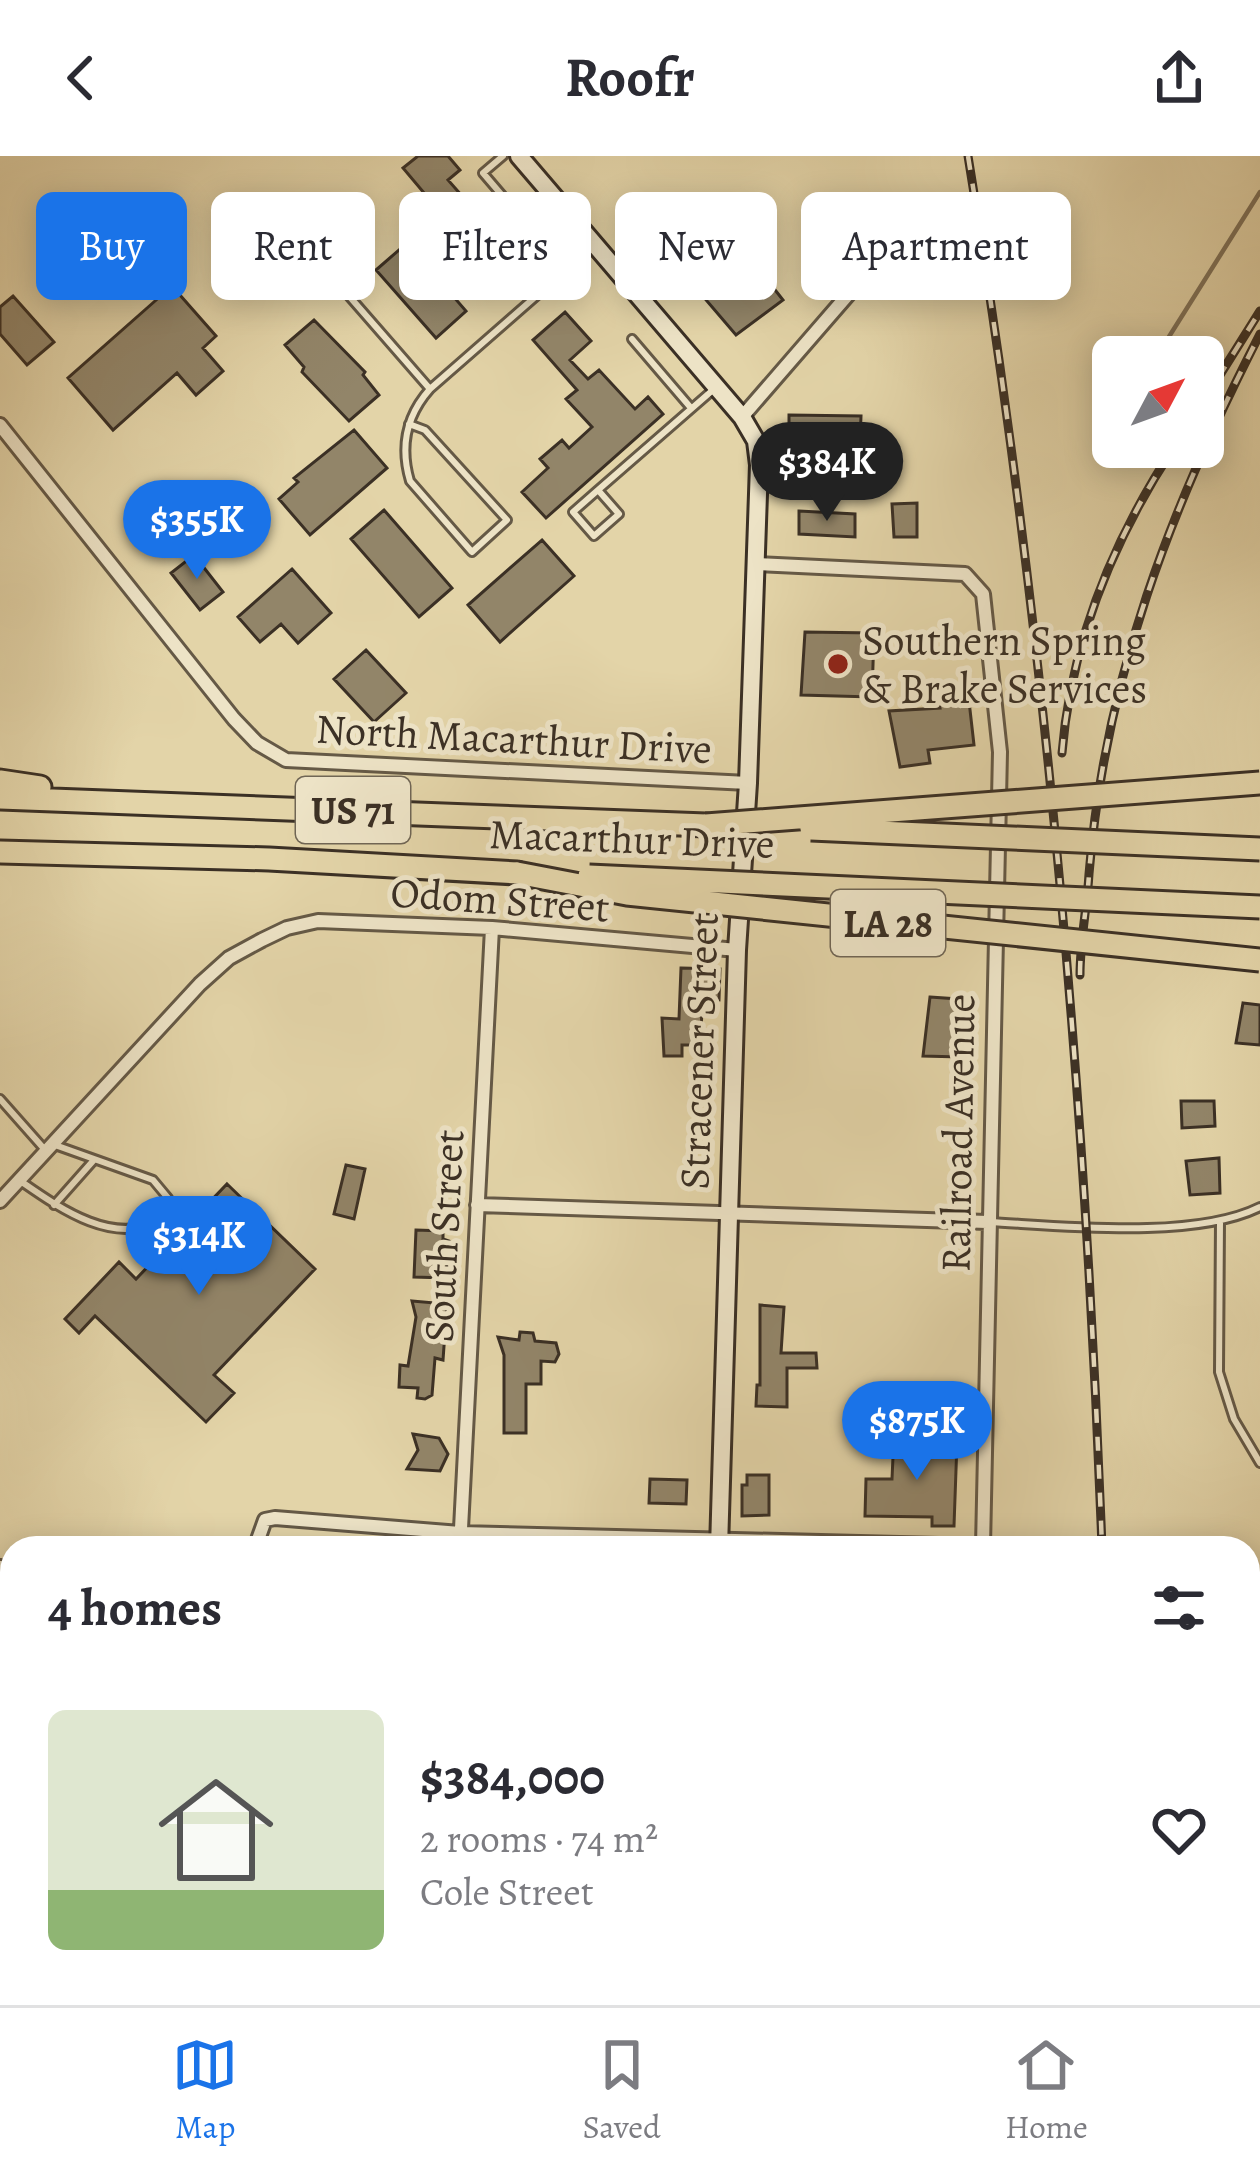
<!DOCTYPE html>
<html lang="en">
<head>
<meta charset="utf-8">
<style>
  :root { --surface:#fff; --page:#f7f7f7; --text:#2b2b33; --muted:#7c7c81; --line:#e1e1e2; --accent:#1a73e8 }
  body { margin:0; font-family:Alegreya,serif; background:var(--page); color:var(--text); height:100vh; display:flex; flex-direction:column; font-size:45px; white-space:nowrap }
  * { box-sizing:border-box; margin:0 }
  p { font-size:39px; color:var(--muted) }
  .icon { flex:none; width:66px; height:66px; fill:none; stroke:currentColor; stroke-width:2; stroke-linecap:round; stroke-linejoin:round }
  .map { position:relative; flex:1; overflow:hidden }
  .sheet { position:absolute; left:0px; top:1380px; width:1260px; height:471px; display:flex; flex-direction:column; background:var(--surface); border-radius:36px 36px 0 0; box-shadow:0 6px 30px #0003 }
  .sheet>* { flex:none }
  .hud { position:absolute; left:36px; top:36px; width:1188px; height:108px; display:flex; gap:24px }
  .needle { width:78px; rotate:49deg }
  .controls { position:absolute; left:1092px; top:180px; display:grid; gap:24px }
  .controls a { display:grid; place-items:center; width:132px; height:132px; border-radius:18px; background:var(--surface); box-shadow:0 6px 30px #0003; font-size:60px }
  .price { position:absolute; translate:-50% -102px; padding:0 27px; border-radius:42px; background:var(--accent); color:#fff; font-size:39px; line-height:78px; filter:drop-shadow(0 3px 6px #0008) }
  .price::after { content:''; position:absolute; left:50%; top:72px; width:36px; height:27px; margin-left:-18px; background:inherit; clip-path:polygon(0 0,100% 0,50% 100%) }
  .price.on { background:#222; color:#fff }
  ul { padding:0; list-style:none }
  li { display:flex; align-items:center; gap:36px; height:300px; padding:0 48px }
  li span { display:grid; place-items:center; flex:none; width:336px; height:240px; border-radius:18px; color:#555 }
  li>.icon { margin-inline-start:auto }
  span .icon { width:144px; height:144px; fill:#fffc; stroke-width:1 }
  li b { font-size:51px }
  h2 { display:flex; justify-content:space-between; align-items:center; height:144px; padding:0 48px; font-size:51px }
  .chip { padding:0 42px; border-radius:18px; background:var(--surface); box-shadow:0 6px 30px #0003; font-size:42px; line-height:108px }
  .chip.on { background:var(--accent); color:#fff }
  header { display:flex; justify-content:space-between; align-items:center; height:156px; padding:0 48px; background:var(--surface); font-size:54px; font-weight:600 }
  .tab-bar { display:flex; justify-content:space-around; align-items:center; height:168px; border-top:3px solid var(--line); background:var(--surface); font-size:33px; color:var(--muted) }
  .tab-bar a { display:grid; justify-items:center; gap:6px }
  .tab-bar .on { color:var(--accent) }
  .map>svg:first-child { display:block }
</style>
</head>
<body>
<header><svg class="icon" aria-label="back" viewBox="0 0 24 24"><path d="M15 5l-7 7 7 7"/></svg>Roofr<svg class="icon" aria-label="share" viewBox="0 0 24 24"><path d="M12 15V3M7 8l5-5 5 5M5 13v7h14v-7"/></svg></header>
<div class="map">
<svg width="1260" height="1849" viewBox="0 0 1260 1849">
  <rect width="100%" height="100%" fill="#e3d4a8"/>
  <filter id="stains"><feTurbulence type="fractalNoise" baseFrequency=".00167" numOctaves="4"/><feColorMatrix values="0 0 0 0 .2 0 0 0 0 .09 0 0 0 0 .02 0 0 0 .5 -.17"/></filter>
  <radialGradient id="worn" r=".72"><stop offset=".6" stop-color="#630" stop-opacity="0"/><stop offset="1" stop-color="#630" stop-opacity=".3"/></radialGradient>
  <path fill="#aa9c7b" stroke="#7e7159" stroke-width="3" d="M664,1839H886L934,1849H632Z"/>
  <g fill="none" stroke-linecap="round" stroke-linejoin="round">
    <path stroke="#7e7159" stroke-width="4.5" d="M1160,195L1260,36
      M1248,1723L1260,1738"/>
  </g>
  <path fill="#928569" stroke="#3b3025" stroke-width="3" d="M418,0H448L460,14L448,24L520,106L490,133L431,66L441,57L403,12Z
    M407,87L466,155L436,182L376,114Z
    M743,93L783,144L736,179L695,131Z
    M172,130L216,180L203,192L223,215L196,239L177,217L113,274L68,222Z
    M13,140L54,186L27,209L0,178V151Z
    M565,156L591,185L570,204L588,223L599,214L635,253L648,241L663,258L546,362L522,336L548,312L540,303L562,284L569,292L592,271L566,243L577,234L533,184Z
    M314,164L365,216L363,219L379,239L349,265L302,216L304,211L285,189Z
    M789,259L861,260L860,286L824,284V314L818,316L819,322H798L795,313L796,283H789Z
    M354,274L387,312L310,379L279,343L298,326L294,322Z
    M917,347V381H894L892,348Z
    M384,354L452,432L419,461L351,383Z
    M799,355L855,358V381L799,378Z
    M542,384L574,420L500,486L468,449Z
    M194,399L223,436L200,454L171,417Z
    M292,413L331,457L298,487L281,468L260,486L238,461Z
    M805,476L874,477L872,541L801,539Z
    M366,494L406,537L374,566L334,523Z
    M969,545L974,589L928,594L930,607L900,611L889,555L940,552L939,547Z
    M681,812L720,813L719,844L702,843L701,889H682V900H664L662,862L679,863Z
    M930,841L958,843L960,901L923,900Z
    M1243,847L1260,849V889L1236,887Z
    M1181,945H1214L1215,970L1182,972Z
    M1219,1002L1220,1037L1190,1039L1186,1005Z
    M346,1009L365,1013L354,1063L334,1058Z
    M227,1028L315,1113L214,1219L234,1237L206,1266L95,1160L79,1177L65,1163L119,1106L136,1123Z
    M416,1074L443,1075V1083L449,1085L446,1122L414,1121Z
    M412,1145L447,1148L443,1204L435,1202L432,1239L425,1243L417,1242L418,1232L399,1231L400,1209L408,1210L416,1161Z
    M760,1149L784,1151L781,1197H816L817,1212H787V1251L756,1250L757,1229H760Z
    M520,1176L533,1177L535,1185L556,1187L559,1198L555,1206L541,1205V1228H526V1277H504V1199L498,1181L519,1184Z
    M413,1278L439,1282L448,1298L440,1315L407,1313L418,1294Z
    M894,1279L915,1280V1285L957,1286L954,1370H932V1361L865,1360L866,1323H892Z
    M747,1319H769V1359L742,1360V1329H747Z
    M650,1323L687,1324L686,1348L649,1347Z"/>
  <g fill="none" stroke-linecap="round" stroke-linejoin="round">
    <g stroke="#655946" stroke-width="12">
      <path id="lane" d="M503,0L483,17L566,114L592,92
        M349,140L430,233L566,114
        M632,183L691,252
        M409,268L425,274L507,364L472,396L410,325C400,291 406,260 430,233
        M598,334L573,356L594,380L619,358L598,334L714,233
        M0,943L46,995
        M19,1024C58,1051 114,1092 161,1063L168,1042L153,1024L55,989
        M54,1049L93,1005
        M1220,1065L1219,1216L1234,1263L1260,1307
        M990,1066C1064,1070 1194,1084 1260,1051
        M0,1590L12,1592
        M0,1706L12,1708"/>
    </g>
    <g stroke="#655946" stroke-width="18">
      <path id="street" d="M742,261L865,119L952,102
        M0,269L234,563L257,587L286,604L748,627
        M756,408L965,418L983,438L1000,596L983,1390
        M0,1045L200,828L229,802L262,784L287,772L318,765L492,772L737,794
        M477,1049L987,1066
        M255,1392L265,1364L275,1362L460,1377L1057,1392
        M460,1392L492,772
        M0,1411L12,1413"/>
    </g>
    <g stroke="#3b3025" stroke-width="22">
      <path id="secondary" d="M519,0L742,261L756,285L759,309L748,627L737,794L719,1392
        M697,1849V1839"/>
    </g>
    <g stroke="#3b3025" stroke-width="27">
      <path id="highway" d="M0,625L40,631
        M0,642L706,669
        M0,696L269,703L517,717"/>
    </g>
    <use href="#lane" stroke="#ede3c6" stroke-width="6"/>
    <use href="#street" stroke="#ede3c6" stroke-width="12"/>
    <use href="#secondary" stroke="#ede3c6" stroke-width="16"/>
    <use href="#highway" stroke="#e3d4a8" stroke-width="21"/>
    <g stroke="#3b3025" stroke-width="9">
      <path id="rail" d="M968,0C1043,460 1085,926 1102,1392
        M1203,246L1260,155
        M1062,597C1071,486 1113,384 1174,291
        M1080,819C1080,785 1087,752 1089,718C1105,521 1170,353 1260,178
        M1114,1839V1849"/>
    </g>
    <use href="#rail" stroke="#ede3c6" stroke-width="4.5" stroke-dasharray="14" stroke-linecap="butt"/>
    <g stroke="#3b3025" stroke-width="27" stroke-linecap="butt">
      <path id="highway-bridge" d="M706,669L1260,627
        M811,673L1260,693
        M517,717L627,738L1260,804
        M589,720L1260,751"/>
    </g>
    <use href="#highway-bridge" stroke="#e3d4a8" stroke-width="21"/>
  </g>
  <circle fill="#8f2418" stroke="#ede3c6" stroke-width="4.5" cx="838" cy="508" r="12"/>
  <g text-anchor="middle" stroke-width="10" stroke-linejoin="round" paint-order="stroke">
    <g fill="#ede3c6" stroke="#706655" stroke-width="3">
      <rect x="296" y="621" width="114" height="66" rx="9"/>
      <rect x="831" y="734" width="114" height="66" rx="9"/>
    </g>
    <g font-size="39" font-weight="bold" fill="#3b3025">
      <text x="353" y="668">US 71</text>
      <text x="888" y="781">LA 28</text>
    </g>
    <g font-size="42" fill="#3b3025" stroke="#ede3c6" text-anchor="start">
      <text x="862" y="499">Southern Spring<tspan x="862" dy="48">&amp; Brake Services</tspan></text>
    </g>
    <g font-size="42" fill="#3b3025" stroke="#ede3c6">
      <text transform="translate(514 582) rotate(3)" y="15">North Macarthur Drive</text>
      <text transform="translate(632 682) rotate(2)" y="15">Macarthur Drive</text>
      <text transform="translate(500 743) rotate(4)" y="15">Odom Street</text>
      <text transform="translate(698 895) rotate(-88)" y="15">Stracener Street</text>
      <text transform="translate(957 977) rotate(-89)" y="15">Railroad Avenue</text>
      <text transform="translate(443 1080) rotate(-87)" y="15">South Street</text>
    </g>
  </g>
  <rect width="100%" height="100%" filter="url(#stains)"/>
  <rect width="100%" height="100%" fill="url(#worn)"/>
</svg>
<div class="controls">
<a><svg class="needle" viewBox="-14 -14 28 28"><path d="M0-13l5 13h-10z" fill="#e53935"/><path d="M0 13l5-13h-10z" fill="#7c7c81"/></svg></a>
</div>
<b class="price on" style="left:827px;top:368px">$384K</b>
<b class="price" style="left:197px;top:426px">$355K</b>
<b class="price" style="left:199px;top:1142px">$314K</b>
<b class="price" style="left:917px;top:1327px">$875K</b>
<div class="hud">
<a class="chip on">Buy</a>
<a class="chip">Rent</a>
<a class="chip">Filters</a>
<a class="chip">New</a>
<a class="chip">Apartment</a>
</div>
<section class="sheet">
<h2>4 homes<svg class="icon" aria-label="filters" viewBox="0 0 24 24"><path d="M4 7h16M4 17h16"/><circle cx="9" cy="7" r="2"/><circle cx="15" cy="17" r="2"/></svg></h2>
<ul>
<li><span style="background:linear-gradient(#dfe7d0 75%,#8fb573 0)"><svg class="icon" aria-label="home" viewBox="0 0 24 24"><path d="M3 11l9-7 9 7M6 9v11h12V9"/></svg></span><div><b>$384,000</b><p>2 rooms · 74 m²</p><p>Cole Street</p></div><svg class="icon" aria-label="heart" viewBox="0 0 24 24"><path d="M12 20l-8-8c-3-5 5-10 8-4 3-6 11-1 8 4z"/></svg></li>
</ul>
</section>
</div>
<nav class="tab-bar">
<a class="on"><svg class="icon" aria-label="map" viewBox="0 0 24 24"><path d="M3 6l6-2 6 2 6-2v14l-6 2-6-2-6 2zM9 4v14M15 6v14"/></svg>Map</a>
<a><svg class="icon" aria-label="saved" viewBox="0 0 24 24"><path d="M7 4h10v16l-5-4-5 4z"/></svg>Saved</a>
<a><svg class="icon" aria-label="home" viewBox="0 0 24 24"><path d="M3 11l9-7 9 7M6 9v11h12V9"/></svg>Home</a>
</nav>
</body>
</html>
